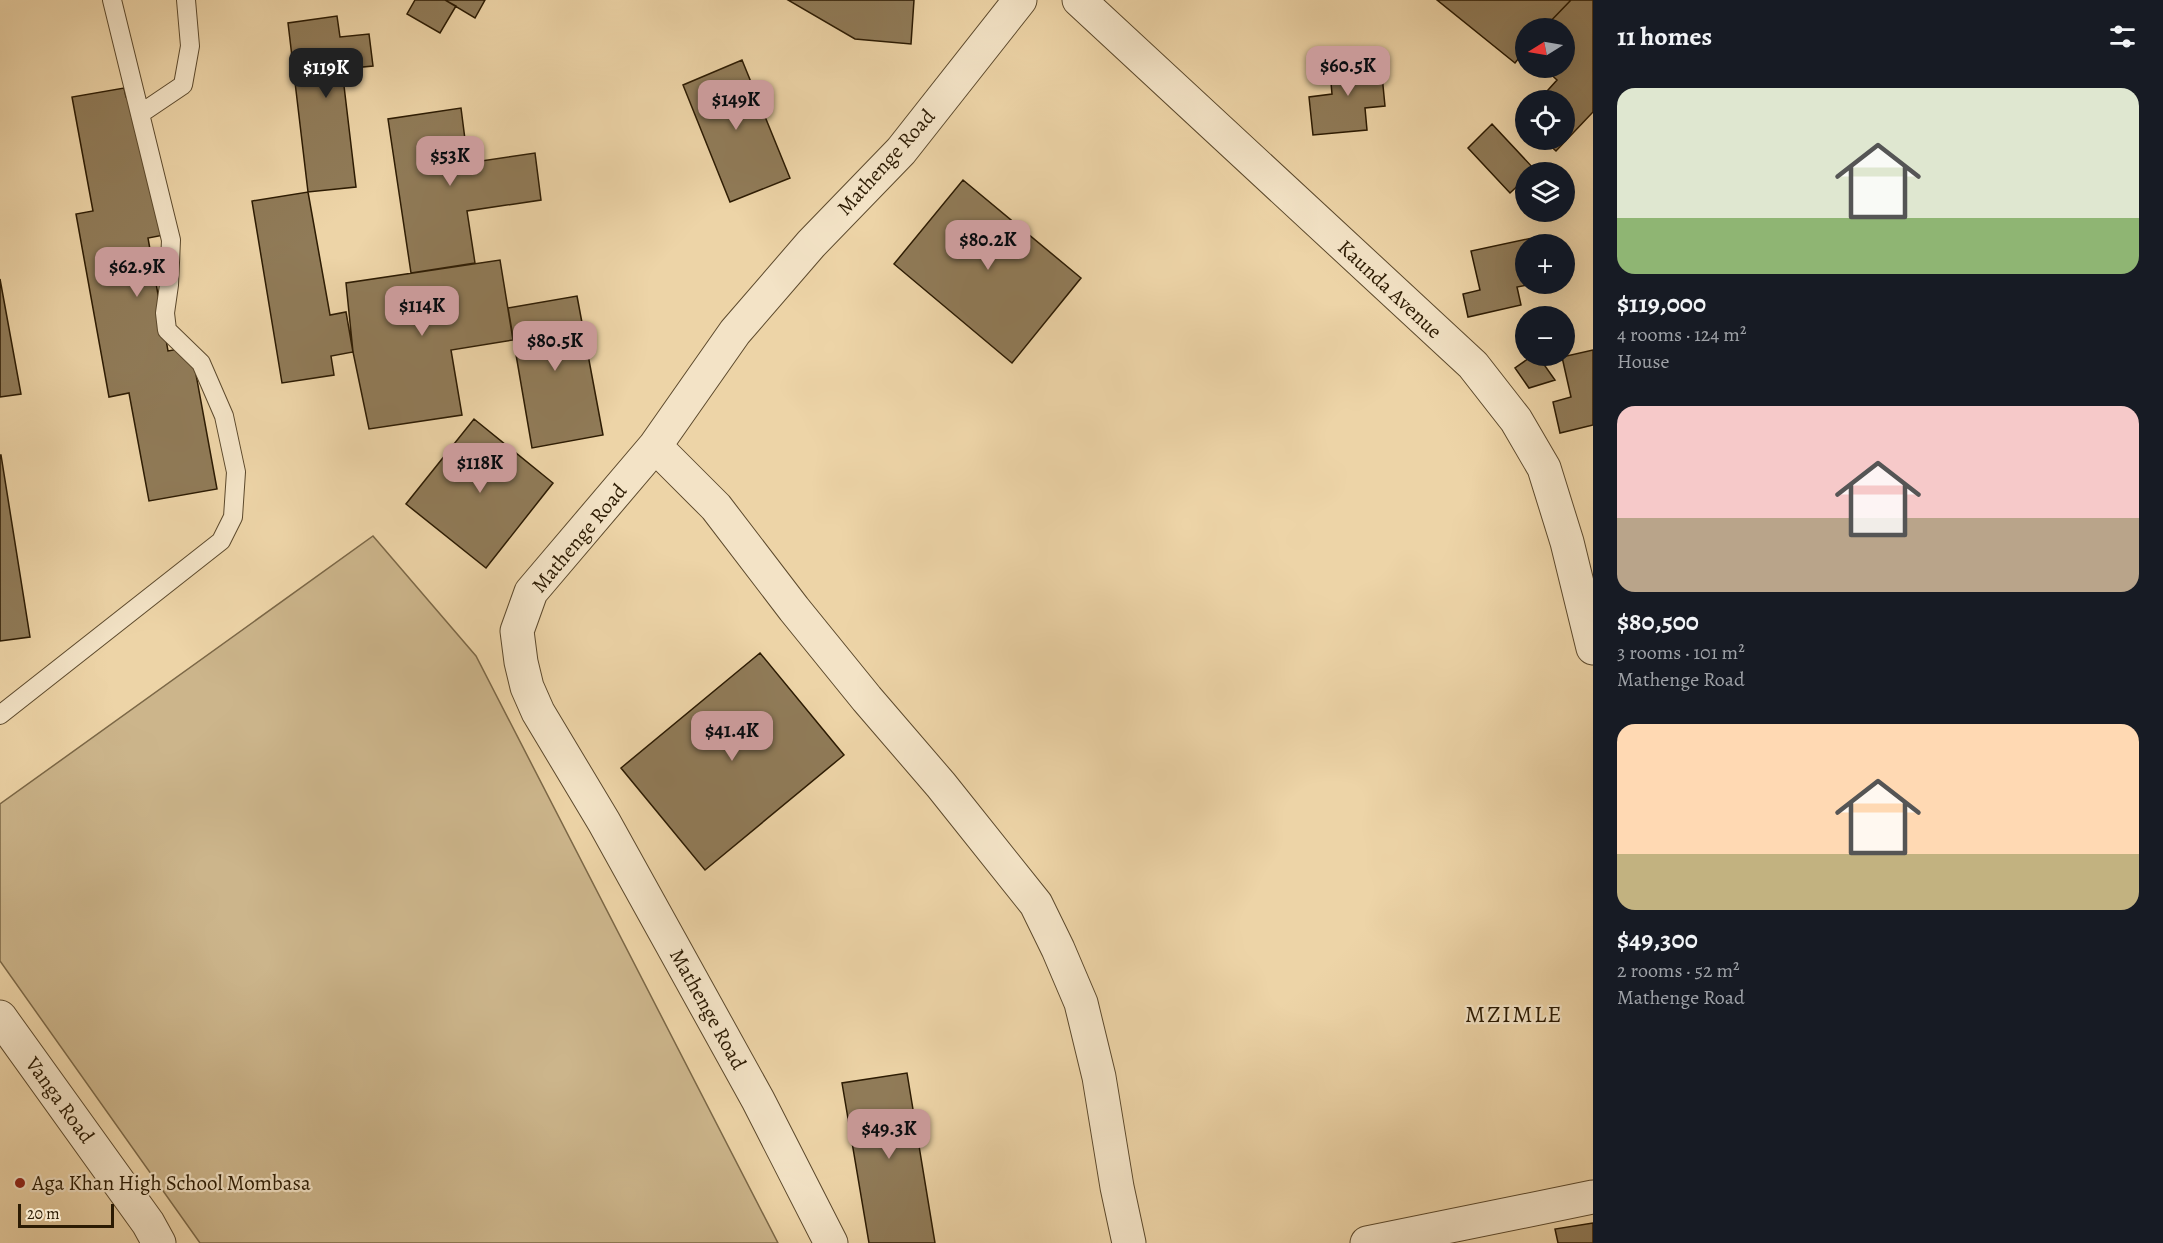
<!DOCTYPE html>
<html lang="en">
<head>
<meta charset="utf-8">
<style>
  :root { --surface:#171b24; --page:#242831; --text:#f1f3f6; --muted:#9ea1a6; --accent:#c59692 }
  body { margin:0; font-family:Alegreya,serif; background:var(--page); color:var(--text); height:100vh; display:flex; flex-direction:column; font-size:22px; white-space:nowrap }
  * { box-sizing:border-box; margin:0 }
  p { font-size:20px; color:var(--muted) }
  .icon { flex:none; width:33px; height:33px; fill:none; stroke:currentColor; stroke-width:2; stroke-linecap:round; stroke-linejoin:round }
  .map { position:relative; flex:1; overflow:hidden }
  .panel { display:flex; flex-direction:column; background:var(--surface); width:570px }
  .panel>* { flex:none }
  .needle { width:39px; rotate:259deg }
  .tools { position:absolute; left:1515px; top:18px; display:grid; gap:12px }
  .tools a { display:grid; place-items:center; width:60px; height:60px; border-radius:50%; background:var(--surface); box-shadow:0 6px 24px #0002; font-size:30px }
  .scale { position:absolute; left:18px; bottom:15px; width:96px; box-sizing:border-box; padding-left:6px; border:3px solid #2c1b03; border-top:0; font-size:16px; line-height:21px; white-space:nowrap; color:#2c1b03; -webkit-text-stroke:4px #f3e3c6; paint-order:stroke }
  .price { position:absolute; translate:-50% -51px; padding:0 14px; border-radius:12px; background:var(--accent); color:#111; font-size:20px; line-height:39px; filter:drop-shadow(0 2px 3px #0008) }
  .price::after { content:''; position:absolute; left:50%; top:36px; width:18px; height:14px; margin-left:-9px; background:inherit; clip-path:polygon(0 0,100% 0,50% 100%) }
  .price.active { background:#222; color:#fff }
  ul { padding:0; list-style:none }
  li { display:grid; align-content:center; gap:12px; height:318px; padding:0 24px }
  li span { display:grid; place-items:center; height:186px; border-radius:18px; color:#555 }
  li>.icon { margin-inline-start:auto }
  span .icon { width:108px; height:108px; fill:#fffc; stroke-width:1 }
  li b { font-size:26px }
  h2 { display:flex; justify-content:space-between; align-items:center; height:72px; padding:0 24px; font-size:26px }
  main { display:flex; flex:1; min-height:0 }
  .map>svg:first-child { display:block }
</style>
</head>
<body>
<main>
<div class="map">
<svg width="1593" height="1243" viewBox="0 0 1593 1243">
  <rect width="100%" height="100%" fill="#edd4a7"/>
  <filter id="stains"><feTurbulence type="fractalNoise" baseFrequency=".00333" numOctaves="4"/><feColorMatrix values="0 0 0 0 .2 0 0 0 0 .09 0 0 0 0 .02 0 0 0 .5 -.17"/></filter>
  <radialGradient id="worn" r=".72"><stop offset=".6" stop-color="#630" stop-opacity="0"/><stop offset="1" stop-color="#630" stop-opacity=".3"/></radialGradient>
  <path fill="#ccb58b" stroke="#7c6847" stroke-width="1.5" d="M373,536L476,656L778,1243H200L0,961V804Z"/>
  <path fill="#907b58" stroke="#2c1b03" stroke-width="1.5" d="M415,0H445L456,6L440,33L407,14Z
    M445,0H485L475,18Z
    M788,0H914L911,44L855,39Z
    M1437,0H1571L1544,28H1526V49L1515,63Z
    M1571,0H1593V112L1556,151L1544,140H1564V100H1539L1557,80L1544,68H1564V28H1544Z
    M337,16L340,37L369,34L373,66L342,69L356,187L308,192L288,23Z
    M1368,56L1369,66L1381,65L1385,106L1365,108L1367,130L1313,135L1309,97L1332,94L1329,60Z
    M742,60L790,178L730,202L683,85Z
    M124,88L126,97L139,95L164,235L148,238L168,351L191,347L217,489L149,501L129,393L109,397L76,214L93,211L72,97Z
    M461,108L468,163L535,153L541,200L467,211L475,263L411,273L388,119Z
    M1492,124L1535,170L1532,172H1526V178L1510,193L1468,148Z
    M963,180L1081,278L1012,363L894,264Z
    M308,192L330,315L346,312L353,352L331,356L334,375L282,383L252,201Z
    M1532,238L1534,244H1526V284H1532L1517,287L1521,305L1468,317L1463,294L1480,290L1471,251Z
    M500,260L513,340L451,350L462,415L369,429L353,352L346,283Z
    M0,279L21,394L0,397Z
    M577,296L603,435L532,448L508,308Z
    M1593,350V425L1560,433L1553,402L1571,397L1562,357Z
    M1532,356H1538L1555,380L1529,388L1515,368Z
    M474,419L553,483L486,568L406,504Z
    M1,455L30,637L0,641V455Z
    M760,653L844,755L705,870L621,768Z
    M907,1073L935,1243H869L842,1083Z
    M1593,1223V1243H1558L1555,1229Z"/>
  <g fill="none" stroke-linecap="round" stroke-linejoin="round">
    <g stroke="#5c492c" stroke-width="20">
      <path id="service" d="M140,114L183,85L190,46L186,0
        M0,715L221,541L233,517L236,472L224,416L201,363L167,330L165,313L169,285L171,240L112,0"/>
    </g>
    <g stroke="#5c492c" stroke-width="35">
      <path id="minor" d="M1079,0L1473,365L1516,420L1544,468L1567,542L1593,648
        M655,446L716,507L794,609L867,699L941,785L1036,904L1058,949L1081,1003L1099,1077L1117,1187L1129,1243
        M0,1017L148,1223L159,1243
        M831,1243L758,1100L670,941L604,822L538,712L527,687L521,662L517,631L531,592L655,446L735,332L811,244L901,151L1020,0
        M1367,1243L1593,1197"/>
    </g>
    <use href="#service" stroke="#f3e3c6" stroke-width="18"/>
    <use href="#minor" stroke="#f3e3c6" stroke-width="33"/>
  </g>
  <circle fill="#8f2418" stroke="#f3e3c6" stroke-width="2" cx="20" cy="1183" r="6"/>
  <g text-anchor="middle" stroke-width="4.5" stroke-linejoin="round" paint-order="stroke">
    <g font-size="21" fill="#2c1b03" stroke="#f3e3c6">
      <text transform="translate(886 162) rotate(-48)" y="7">Mathenge Road</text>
      <text transform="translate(1390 289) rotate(43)" y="7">Kaunda Avenue</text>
      <text transform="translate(579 538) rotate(-50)" y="7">Mathenge Road</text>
      <text transform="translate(708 1009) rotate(61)" y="7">Mathenge Road</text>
      <text transform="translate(60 1100) rotate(54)" y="7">Vanga Road</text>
    </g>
    <g font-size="21" fill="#2c1b03" stroke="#f3e3c6" text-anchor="start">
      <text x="32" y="1190">Aga Khan High School Mombasa</text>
    </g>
    <g font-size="24" letter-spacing="1.5" fill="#2c1b03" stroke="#f3e3c6">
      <text x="1514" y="1022">MZIMLE</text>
    </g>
  </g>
  <rect width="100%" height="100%" filter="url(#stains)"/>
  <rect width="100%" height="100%" fill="url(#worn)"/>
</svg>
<div class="tools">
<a><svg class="needle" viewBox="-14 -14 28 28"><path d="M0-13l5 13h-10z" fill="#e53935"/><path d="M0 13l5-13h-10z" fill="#9ea1a6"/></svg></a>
<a><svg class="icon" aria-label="locate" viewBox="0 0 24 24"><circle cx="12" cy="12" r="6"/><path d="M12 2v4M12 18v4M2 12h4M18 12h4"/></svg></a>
<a><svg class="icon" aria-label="layers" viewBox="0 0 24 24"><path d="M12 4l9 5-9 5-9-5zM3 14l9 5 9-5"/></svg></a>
<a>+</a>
<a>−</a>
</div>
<div class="scale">20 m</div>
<b class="price" style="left:1348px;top:97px">$60.5K</b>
<b class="price active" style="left:326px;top:99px">$119K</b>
<b class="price" style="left:736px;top:131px">$149K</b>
<b class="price" style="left:450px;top:187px">$53K</b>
<b class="price" style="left:988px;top:271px">$80.2K</b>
<b class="price" style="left:137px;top:298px">$62.9K</b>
<b class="price" style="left:422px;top:337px">$114K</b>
<b class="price" style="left:555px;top:372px">$80.5K</b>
<b class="price" style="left:480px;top:494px">$118K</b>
<b class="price" style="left:732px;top:762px">$41.4K</b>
<b class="price" style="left:889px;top:1160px">$49.3K</b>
</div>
<section class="panel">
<h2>11 homes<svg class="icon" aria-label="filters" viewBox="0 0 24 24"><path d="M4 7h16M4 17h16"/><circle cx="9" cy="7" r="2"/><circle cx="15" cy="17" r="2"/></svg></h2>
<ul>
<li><span style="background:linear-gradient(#dfe7d0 70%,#8fb573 0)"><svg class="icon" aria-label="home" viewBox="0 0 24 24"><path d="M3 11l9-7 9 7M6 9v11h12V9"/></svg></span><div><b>$119,000</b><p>4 rooms · 124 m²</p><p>House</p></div></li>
<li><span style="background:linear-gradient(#f6c9c9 60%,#b9a48a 0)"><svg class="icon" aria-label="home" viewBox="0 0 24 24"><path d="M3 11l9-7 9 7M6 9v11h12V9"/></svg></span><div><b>$80,500</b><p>3 rooms · 101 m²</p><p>Mathenge Road</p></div></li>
<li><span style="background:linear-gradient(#ffd9b3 70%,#c2b280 0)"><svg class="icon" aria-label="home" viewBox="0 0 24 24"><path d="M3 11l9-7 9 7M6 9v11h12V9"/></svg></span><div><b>$49,300</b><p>2 rooms · 52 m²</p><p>Mathenge Road</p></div></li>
</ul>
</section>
</main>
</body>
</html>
